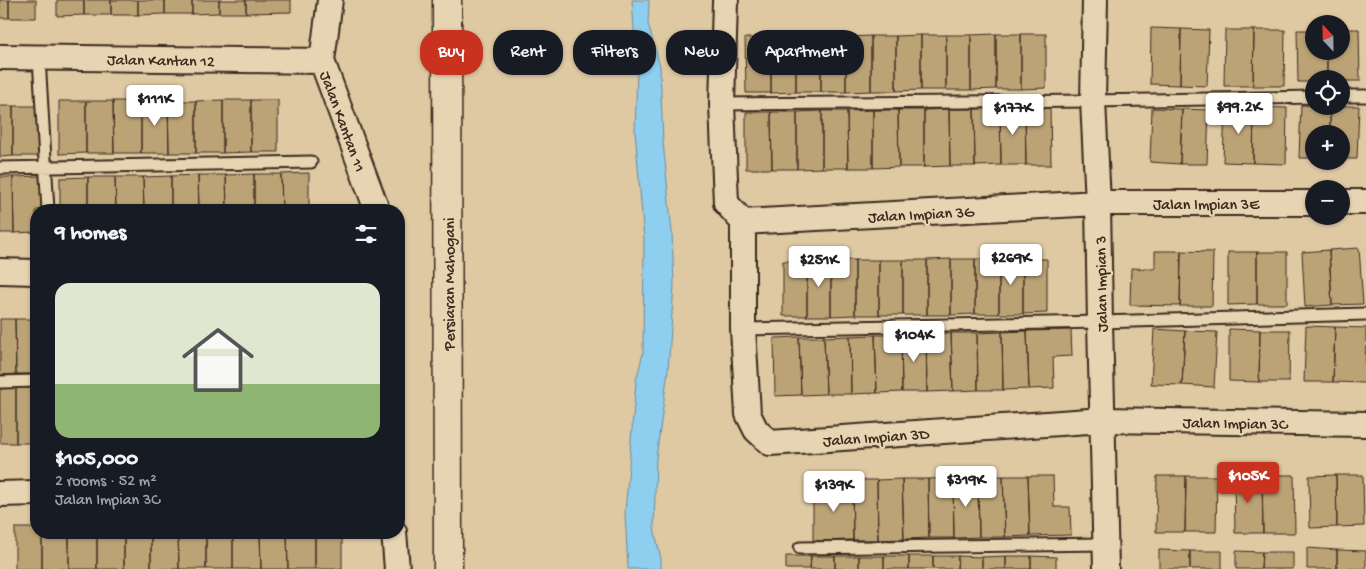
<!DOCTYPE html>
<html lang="en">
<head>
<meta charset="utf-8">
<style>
  :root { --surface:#171b24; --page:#242831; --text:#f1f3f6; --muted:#9ea1a6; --line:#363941; --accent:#c8321e }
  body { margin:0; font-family:"Gochi Hand",sans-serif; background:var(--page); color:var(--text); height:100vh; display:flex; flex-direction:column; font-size:19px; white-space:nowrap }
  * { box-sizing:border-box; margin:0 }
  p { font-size:16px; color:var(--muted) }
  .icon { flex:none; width:28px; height:28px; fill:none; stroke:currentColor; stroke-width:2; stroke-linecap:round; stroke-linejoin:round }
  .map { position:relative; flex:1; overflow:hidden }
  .panel { position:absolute; left:30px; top:204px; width:375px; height:335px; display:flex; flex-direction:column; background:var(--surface); border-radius:20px; box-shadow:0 1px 4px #0004 }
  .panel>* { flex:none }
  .banner { position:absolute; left:420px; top:30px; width:475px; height:45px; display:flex; gap:10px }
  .needle { width:32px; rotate:338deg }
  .controls { position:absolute; left:1305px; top:15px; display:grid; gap:10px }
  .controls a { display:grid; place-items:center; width:45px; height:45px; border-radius:50%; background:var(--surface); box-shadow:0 1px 4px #0004; font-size:25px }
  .price { position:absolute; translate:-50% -42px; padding:0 11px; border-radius:5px; background:#fff; color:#222; font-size:16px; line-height:32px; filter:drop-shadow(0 1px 2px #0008) }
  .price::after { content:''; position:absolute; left:50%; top:30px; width:15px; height:11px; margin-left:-8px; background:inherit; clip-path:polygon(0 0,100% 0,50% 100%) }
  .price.current { background:var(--accent); color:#fff }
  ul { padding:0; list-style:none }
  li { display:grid; align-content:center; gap:10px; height:265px; padding:0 25px }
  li+li { border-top:1px solid var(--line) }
  li span { display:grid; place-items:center; height:155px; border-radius:15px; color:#555 }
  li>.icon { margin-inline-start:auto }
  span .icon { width:90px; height:90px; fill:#fffc; stroke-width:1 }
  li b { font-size:21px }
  h2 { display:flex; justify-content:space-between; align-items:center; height:60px; padding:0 25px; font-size:21px }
  .tag { padding:0 18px; border-radius:20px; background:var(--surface); box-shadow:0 1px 4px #0004; font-size:18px; line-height:45px }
  .tag.current { background:var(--accent); color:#fff }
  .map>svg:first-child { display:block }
</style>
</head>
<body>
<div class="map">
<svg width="1366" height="569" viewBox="0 0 1366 569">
  <rect width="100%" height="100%" fill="#dec9a3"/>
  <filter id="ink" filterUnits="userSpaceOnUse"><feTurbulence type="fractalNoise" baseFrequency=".02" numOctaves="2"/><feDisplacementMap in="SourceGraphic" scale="10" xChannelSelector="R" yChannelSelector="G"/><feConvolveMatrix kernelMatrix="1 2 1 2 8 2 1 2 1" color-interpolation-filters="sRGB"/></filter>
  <g filter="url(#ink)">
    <path fill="#8eceef" stroke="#6d8c9b" d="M632,0H649L648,24L660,66L663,142L672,232L674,285L668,371L656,458L654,528L661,559V569H628L625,513L636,381L643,353L644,240L635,130L637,72Z"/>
    <path fill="#bca376" stroke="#3b2a1e" d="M0,0H9V18H0Z
      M9,0H36V18H9Z
      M57,0H84V15L57,16Z
      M84,0H111V15H84Z
      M111,0H138V15H111Z
      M138,0H165V14L138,15Z
      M165,0H192V14H165Z
      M192,0H219V13L192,14Z
      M219,0H246V13H219Z
      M246,0H291V12L246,13Z
      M1151,28L1181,29L1180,85L1150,84Z
      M1181,29L1209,30L1207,86L1180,85Z
      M1341,29H1359L1360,81H1341V79H1327V51H1341Z
      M1225,30H1254L1253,86H1224Z
      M1254,30H1285L1284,86H1253Z
      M1297,30H1314V51H1327V79H1314V82H1298Z
      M996,34V89L971,90V35Z
      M996,34H1021V89H996Z
      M1021,34H1046V88L1021,89Z
      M921,35V90L896,91V36Z
      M921,35H946V90H921Z
      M946,35H971V90H946Z
      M871,36V91L846,92V37Z
      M871,36H896V91H871Z
      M821,37V92H796V38Z
      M821,37H846V92H821Z
      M745,38H771V93H746Z
      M771,38H796V92L771,93Z
      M223,100V153H196V101Z
      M223,100H251V152L223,153Z
      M251,100H278V152H251Z
      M59,101H86V153L59,154Z
      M86,101H113L114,153H86Z
      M113,101H141V153H114Z
      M141,101H168L169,153H141Z
      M168,101H196V153H169Z
      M1301,105L1330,106V134H1314V158H1299Z
      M0,106H13V156L0,157Z
      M13,106H40L41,156H13Z
      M1225,106L1254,107L1253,163L1223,162Z
      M1330,106H1359L1357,159H1341V134H1330Z
      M1254,107L1287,108L1286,164L1253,163Z
      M1000,108L1001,165L975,166L974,109Z
      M1000,108H1025L1026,165H1001Z
      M1025,108H1050L1051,165H1026Z
      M1152,108L1182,109L1180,164L1150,162Z
      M949,109L950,166L924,167V110Z
      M949,109H974L975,166H950Z
      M1182,109L1209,110L1207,164H1180Z
      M873,110V168H848L847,111Z
      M873,110H898L899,167L873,168Z
      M898,110H924V167H899Z
      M822,111V168L797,169V112Z
      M822,111H847L848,168H822Z
      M746,112H771L772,169H746Z
      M771,112H797V169H772Z
      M309,173V210H282L281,174Z
      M254,174H281L282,210H254Z
      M254,174V210H227L226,175Z
      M198,175H226L227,210H199Z
      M198,175L199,210H171V176Z
      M41,176V210H36V232L14,233L13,177Z
      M171,176V210H144L143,177Z
      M0,177H13L14,233H0Z
      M88,177H115L116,210H88Z
      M88,177V210H60V178Z
      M115,177H143L144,210H116Z
      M1359,248L1363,304L1332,305L1329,250Z
      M1329,250L1332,305L1305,307L1302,252Z
      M1155,251H1181L1180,306L1130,305L1131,268L1155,269Z
      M1181,251L1213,252L1212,306H1180Z
      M1228,252H1257V304L1228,305Z
      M1257,252H1287V304H1257Z
      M951,259V315H927V260Z
      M951,259H975V314L951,315Z
      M975,259H999V314H975Z
      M999,259H1023V314H999Z
      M1023,259H1047V313L1023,314Z
      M831,260V316H807V261Z
      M831,260H855V315L831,316Z
      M855,260H879V315H855Z
      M879,260H903V315H879Z
      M903,260H927V315H903Z
      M783,261H807V316H783Z
      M0,319H15L16,374L0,375Z
      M15,319H36V374H16Z
      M1306,326L1335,327L1333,382H1304Z
      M1335,327L1366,328L1365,383L1333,382Z
      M1154,329L1185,331L1182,385L1151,384Z
      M1229,329L1260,330L1259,382L1229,381Z
      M1071,330L1072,356L1053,357L1054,388L1029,389L1027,331Z
      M1260,330H1290L1289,382H1259Z
      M1027,331L1029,389L1003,390L1002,332Z
      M1185,331L1217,332L1214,387L1182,385Z
      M1002,332L1003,390H978L977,333Z
      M951,333H977L978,390L953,391Z
      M951,333L953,391L927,392L926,334Z
      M926,334L927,392H902L901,335Z
      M875,335H901L902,392L877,393Z
      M875,335L877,393L851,394L850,336Z
      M850,336L851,394H826L824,337Z
      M799,337H824L826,394L801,395Z
      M799,337L801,395L775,396L774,338Z
      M16,388H36V443H16Z
      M16,388V443H0V389Z
      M1234,475H1262L1263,533H1235Z
      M1262,475H1294L1295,533H1263Z
      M1336,475H1363L1364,526L1337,527Z
      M1336,475L1337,527L1310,528L1309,476Z
      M1003,476H1028L1030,536L1005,537Z
      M1003,476L1005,537H979L978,477Z
      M1028,476H1053L1054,507H1070L1071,535L1030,536Z
      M1157,476H1186L1185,532H1156Z
      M1186,476H1217L1216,532H1185Z
      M978,477L979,537L954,538L953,478Z
      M953,478L954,538H929L928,479Z
      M902,479H928L929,538L904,539Z
      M902,479L904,539L878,540L877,480Z
      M852,480H877L878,540H853Z
      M852,480L853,540L813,541V496H827V481Z
      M15,528H36V532H42V569H15Z
      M42,532H69V569H42Z
      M69,532H97V569H69Z
      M97,532H124V569H97Z
      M124,532H151V569H124Z
      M151,532H178L179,569H151Z
      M178,532H206V569H179Z
      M206,532H233V569H206Z
      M233,532H260L261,569H233Z
      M260,532H287L288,569H261Z
      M287,532H315V569H288Z
      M315,532H342V569H315Z
      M1307,548L1337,550V569H1307Z
      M1159,550L1190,551V569H1159Z
      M1337,550L1366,551V569H1337Z
      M1190,551H1222V569H1190Z
      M1236,551L1262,552L1261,569H1236Z
      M1262,552H1293V569H1261Z
      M786,556H811L810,569H786Z
      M811,556H835V569H810Z
      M835,556H859V569H835Z
      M859,556H884V569H859Z
      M884,556H909V569H884Z
      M909,556H933V569H909Z
      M933,556H958L957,569H933Z
      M958,556L982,557V569H957Z
      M1006,556H1031V569H1006Z
      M1006,556V569H982V557Z
      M1031,556L1056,557V569H1031Z"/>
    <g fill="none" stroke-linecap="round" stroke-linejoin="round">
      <g stroke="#3b2a1e" stroke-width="15">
        <path id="lane" d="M39,58L48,210
          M1341,96H1366
          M722,104L1093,101L1314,97
          M0,168L311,162
          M743,329L1100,322L1366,314
          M0,382L36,381
          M800,548L1106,544"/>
      </g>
      <g stroke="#3b2a1e" stroke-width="28">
        <path id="street" d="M330,0L322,61L377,210
          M726,0L725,2L722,104L726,203L743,222V329L748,414L756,430L770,443L1103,420L1366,424
          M1095,0L1093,101L1098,203L1100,322L1106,569
          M0,57L322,61
          M1341,202H1366
          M743,222L1098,203H1314
          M0,271L36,272
          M0,494L36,493
          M394,532L397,569"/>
      </g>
      <g stroke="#3b2a1e" stroke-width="31">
        <path id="secondary" d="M447,0L448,569"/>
      </g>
      <use href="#lane" stroke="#e7d4b2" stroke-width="11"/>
      <use href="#street" stroke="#e7d4b2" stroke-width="24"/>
      <use href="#secondary" stroke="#e7d4b2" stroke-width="28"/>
    </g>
  </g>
  <g text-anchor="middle" stroke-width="4.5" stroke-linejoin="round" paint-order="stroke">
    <g font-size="16" fill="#3b2a1e" stroke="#e7d4b2">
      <text transform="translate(161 59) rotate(1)" y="6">Jalan Kantan 12</text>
      <text transform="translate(344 121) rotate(70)" y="6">Jalan Kantan 11</text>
      <text x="1206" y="209">Jalan Impian 3E</text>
      <text transform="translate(921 213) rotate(-3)" y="6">Jalan Impian 3G</text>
      <text transform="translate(448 284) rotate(-90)" y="6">Persiaran Mahogani</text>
      <text transform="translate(1100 284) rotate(-91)" y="6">Jalan Impian 3</text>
      <text transform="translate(1235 422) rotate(1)" y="6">Jalan Impian 3C</text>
      <text transform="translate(876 436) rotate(-4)" y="6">Jalan Impian 3D</text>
    </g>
  </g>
</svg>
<div class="controls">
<a><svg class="needle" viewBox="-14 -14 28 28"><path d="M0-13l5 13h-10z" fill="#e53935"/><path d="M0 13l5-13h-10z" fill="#9ea1a6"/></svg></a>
<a><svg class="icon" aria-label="locate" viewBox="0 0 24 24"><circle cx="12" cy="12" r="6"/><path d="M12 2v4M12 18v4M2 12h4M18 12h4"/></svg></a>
<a>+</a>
<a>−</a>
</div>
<b class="price" style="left:155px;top:127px">$111K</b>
<b class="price" style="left:1239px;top:135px">$99.2K</b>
<b class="price" style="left:1013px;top:136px">$177K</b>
<b class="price" style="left:1011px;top:286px">$269K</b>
<b class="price" style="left:819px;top:288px">$251K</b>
<b class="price" style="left:914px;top:363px">$104K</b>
<b class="price current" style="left:1248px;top:504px">$105K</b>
<b class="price" style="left:966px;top:508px">$319K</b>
<b class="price" style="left:834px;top:513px">$139K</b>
<div class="banner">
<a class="tag current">Buy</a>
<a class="tag">Rent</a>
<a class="tag">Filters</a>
<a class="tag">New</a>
<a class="tag">Apartment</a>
</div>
<section class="panel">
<h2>9 homes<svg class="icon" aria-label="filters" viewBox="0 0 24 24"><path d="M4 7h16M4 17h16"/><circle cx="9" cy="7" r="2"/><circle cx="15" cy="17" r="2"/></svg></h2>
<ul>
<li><span style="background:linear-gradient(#dfe7d0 65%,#8fb573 0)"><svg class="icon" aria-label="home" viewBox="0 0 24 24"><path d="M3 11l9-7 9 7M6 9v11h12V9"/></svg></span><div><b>$105,000</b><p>2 rooms · 52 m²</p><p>Jalan Impian 3C</p></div></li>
</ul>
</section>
</div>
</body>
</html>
